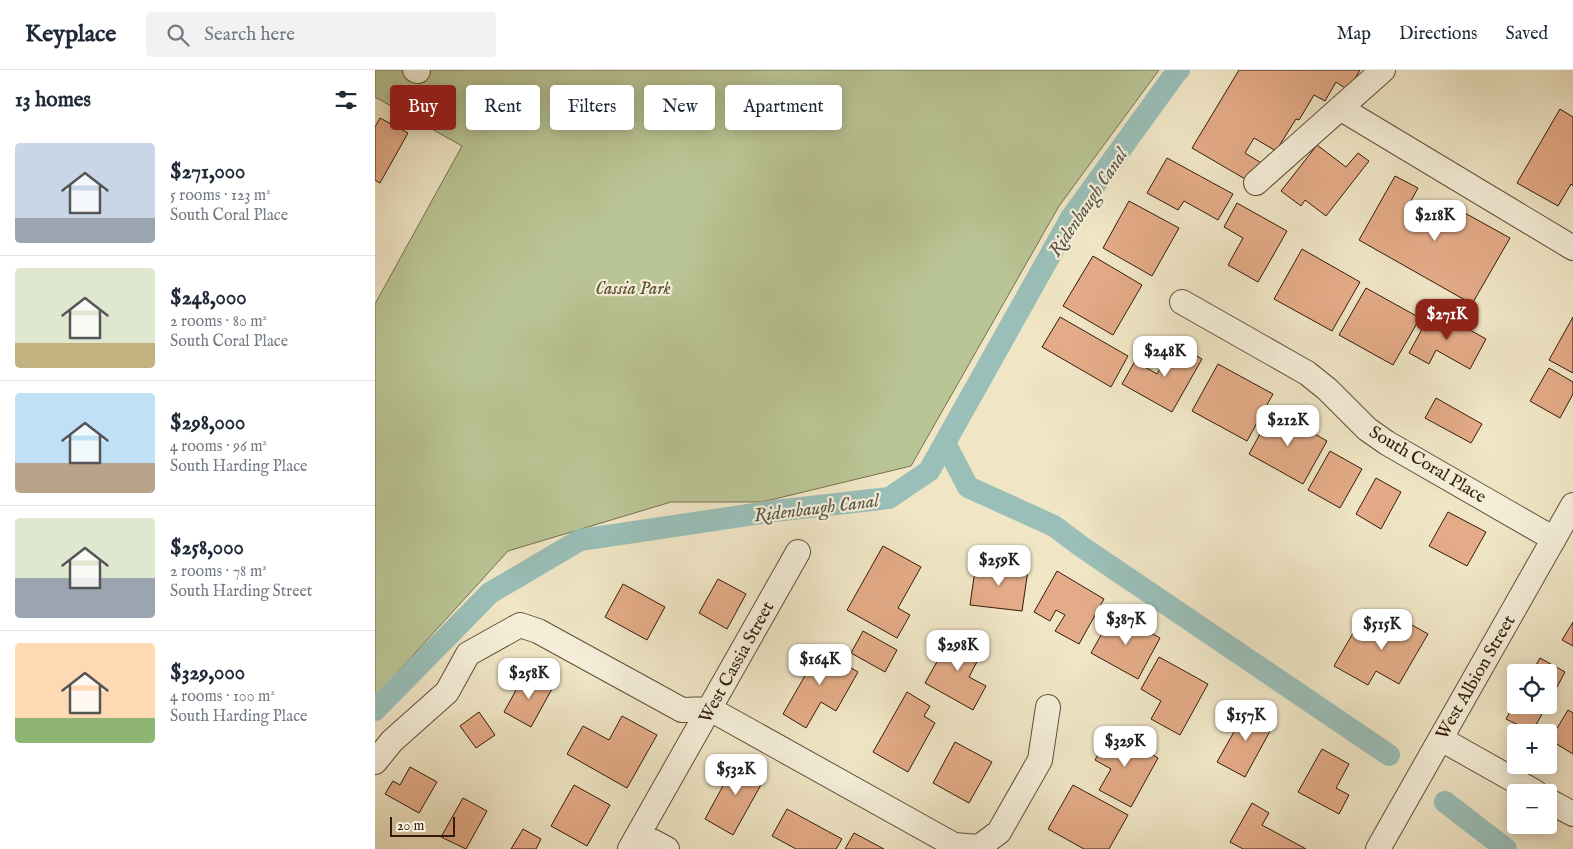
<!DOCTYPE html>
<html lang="en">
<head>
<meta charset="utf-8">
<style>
  :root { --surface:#fff; --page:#f2f2f3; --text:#1f2937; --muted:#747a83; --line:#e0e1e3; --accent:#8f2418 }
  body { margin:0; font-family:"IM FELL English",serif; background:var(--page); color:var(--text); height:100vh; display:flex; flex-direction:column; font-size:19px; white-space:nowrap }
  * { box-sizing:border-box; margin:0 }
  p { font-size:16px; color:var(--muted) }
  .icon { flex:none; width:28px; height:28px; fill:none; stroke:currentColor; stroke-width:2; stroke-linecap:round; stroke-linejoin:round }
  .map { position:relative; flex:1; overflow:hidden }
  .sheet { display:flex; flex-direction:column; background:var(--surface); width:375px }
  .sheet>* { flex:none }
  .top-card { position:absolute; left:15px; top:15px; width:475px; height:45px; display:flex; gap:10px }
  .controls { position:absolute; left:1132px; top:594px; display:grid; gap:10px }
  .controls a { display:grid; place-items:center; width:50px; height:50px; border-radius:5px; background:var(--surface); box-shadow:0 2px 12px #0003; font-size:25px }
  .scale { position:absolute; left:15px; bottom:12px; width:65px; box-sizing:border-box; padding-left:5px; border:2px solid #341c09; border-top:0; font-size:14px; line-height:18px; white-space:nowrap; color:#341c09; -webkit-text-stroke:4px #f5efda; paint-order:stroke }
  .price { position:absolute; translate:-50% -42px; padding:0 11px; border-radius:10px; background:#fff; color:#222; font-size:16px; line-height:32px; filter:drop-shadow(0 1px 2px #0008) }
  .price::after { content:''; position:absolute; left:50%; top:30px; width:15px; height:11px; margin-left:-8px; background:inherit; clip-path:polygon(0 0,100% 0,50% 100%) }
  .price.selected { background:var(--accent); color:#fff }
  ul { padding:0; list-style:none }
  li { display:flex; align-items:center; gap:15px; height:125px; padding:0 15px }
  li+li { border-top:1px solid var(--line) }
  li span { display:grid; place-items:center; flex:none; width:140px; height:100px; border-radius:5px; color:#555 }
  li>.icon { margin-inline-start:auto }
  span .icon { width:60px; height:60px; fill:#fffc; stroke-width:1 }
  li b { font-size:21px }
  h2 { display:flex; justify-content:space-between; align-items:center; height:60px; padding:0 15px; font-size:21px }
  .pill { padding:0 18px; border-radius:5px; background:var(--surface); box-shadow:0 2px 12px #0003; font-size:18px; line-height:45px }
  .pill.selected { background:var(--accent); color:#fff }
  header { display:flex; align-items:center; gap:30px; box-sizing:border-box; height:70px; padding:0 25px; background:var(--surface); border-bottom:1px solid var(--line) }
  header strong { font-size:24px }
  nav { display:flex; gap:28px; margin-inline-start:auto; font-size:18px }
  .search { width:350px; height:45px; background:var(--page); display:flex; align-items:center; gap:12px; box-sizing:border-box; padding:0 18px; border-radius:5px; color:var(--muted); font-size:19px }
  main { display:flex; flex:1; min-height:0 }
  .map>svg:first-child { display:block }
</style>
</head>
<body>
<header>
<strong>Keyplace</strong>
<div class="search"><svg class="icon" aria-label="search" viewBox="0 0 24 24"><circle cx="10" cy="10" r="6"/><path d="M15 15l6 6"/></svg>Search here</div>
<nav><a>Map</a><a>Directions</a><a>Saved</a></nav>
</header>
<main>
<section class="sheet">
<h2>13 homes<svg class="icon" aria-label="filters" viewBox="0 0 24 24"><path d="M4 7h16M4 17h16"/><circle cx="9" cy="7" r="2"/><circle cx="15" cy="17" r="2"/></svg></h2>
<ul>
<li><span style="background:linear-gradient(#c9d6e8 75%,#9aa5b1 0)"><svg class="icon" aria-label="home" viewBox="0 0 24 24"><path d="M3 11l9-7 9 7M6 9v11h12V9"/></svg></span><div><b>$271,000</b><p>5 rooms · 123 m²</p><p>South Coral Place</p></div></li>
<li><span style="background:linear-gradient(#dfe7d0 75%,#c2b280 0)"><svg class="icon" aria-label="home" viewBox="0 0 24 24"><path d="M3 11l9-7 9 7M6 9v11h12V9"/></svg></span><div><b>$248,000</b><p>2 rooms · 80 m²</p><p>South Coral Place</p></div></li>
<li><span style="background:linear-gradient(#bfe0f5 70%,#b9a48a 0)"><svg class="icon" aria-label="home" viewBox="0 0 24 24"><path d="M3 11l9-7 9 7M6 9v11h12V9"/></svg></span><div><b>$298,000</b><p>4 rooms · 96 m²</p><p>South Harding Place</p></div></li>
<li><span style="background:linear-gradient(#dfe7d0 60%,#9aa5b1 0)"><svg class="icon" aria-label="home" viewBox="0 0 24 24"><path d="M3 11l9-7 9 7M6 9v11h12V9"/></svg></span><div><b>$258,000</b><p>2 rooms · 78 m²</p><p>South Harding Street</p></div></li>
<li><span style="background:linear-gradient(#ffd9b3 75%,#8fb573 0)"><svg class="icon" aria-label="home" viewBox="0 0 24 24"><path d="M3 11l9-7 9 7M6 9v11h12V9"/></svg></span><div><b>$329,000</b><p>4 rooms · 100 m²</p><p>South Harding Place</p></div></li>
</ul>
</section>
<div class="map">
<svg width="1198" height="779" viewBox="0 0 1198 779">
  <rect width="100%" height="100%" fill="#f0e6c6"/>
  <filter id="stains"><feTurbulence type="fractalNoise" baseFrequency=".004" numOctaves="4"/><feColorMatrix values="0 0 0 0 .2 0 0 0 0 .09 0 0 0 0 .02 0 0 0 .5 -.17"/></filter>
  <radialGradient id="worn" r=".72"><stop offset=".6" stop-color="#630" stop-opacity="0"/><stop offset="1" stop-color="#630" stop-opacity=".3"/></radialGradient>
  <path fill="#bac595" stroke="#77704f" d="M0,0H784L684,136L536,396L387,432H296L133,481L0,627V234L87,76L0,27Z"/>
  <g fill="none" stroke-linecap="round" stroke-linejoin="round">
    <path stroke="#9abfb8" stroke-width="22" d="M570,373L593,417L679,456L707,477L1014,685
      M0,640L115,523L205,470L400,441L514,428L554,401L696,148L800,4L804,0
      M1070,732L1131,779"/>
  </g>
  <path fill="#e3ab87" stroke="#341c09" d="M864,0H985L973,20L961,12L950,31L939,25L924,50L921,49L901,81L879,68L870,83L888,94L877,113L817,78Z
    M1185,39L1198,47V116L1196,114L1183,136L1142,113Z
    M5,48L33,63L5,113L0,110V57Z
    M942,75L971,97L983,83L994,91L951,146L930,130L926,136L906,121Z
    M792,88L858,124L843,150L809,131L803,140L772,123Z
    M1020,106L1043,118L1032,138L1058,153L1070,132L1135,168L1097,234L984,170Z
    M754,131L804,158L777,206L728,178Z
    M862,133L912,161L883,212L853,195L868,168L849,157Z
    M927,179L985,212L957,261L899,229Z
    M718,186L767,215L738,265L688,236Z
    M991,218L1045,248L1018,295L964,265Z
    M1058,239L1111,269L1095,299L1061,280L1054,294L1034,283Z
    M685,247L753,286L736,317L667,277Z
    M1198,247V303L1174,290Z
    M799,273L827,289L797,342L747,314L760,291L782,304Z
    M843,294L898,324L872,371L817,341Z
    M1174,298L1198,312V324L1185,348L1155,331Z
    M1061,328L1107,354L1096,373L1050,348Z
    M898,340L952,371L928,414L874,384Z
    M955,381L987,399L965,438L933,420Z
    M1001,408L1026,422L1006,459L981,444Z
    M1073,442L1111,462L1092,496L1054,476Z
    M508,476L546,497L523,538L535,545L522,568L472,540Z
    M601,493L653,500L647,541L595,535Z
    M682,501L729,529L704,574L680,561L690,545L681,540L675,551L659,542Z
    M343,509L371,524L352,559L324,543Z
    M248,514L290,537L272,570L230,547Z
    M1012,541L1053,564L1024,614L1001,601L993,615L959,596L981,558L997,567Z
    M739,542L785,568L763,609L716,583Z
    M1198,552V576L1187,570Z
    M488,561L522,580L510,602L476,583Z
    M578,563L608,580L594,607L611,616L598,640L550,613Z
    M435,574L483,602L461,641L446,632L431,658L408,644L435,597L425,591Z
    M784,587L833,614L805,665L776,649L786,631L766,619Z
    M1165,588L1190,602L1174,632V602H1157Z
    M151,602L178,617L156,657L129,642Z
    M532,622L555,636L549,646L560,653L533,702L498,682Z
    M1141,631V635H1172L1157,662L1131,649Z
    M873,637L900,652L870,707L842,692Z
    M1193,640L1198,643V684L1175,670Z
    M104,642L120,665L101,678L85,656Z
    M247,646L282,665L252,718L192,684L208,656L234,670Z
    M736,661L783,688L756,737L724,720L736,699L720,690Z
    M580,672L617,692L594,733L558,713Z
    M947,679L974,694L961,718L974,725L964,744L923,722Z
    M363,688L392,704L358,765L330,749Z
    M35,697L62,712L44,743L10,724L18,711L25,715Z
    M199,715L235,735L212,776L176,756Z
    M698,715L753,745L734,779H709L673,759Z
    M88,728L112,741L91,779L66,767Z
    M877,733L894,743L887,755L931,779H868L855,772Z
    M412,739L467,769L461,779H421L397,766Z
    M148,759L166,769L161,779H136Z
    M479,763L509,779H470Z"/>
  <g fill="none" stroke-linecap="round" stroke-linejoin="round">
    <g stroke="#634e38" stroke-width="26">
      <path id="minor" d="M40,0L43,1V0
        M965,38L1198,178
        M881,113L1008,0
        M807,232L932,303L952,319L992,359L1012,373L1179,469
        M1066,669L1160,722
        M0,692L17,671L72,622L93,584L145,555L163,561L307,640L335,639L579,775L604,777L624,762L665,690L673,637
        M1174,731L1198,744
        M264,764L292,779
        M255,779L423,482
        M1003,779L1198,435"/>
    </g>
    <use href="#minor" stroke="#f5efda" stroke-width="24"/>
  </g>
  <g text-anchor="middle" stroke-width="4.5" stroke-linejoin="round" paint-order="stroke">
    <g font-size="18" font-style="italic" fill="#5c4f33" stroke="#f5efda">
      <text x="258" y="224">Cassia Park</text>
    </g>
    <g font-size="18" fill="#341c09" stroke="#f5efda">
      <text transform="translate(1053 394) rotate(31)" y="6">South Coral Place</text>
      <text transform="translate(361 592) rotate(-61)" y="6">West Cassia Street</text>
      <text transform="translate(1100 607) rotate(-60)" y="6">West Albion Street</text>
    </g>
    <g font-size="19" font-style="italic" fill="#585546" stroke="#f5efda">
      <text transform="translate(712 132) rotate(-56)" y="7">Ridenbaugh Canal</text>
      <text transform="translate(441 437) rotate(-7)" y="7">Ridenbaugh Canal</text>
    </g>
  </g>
  <rect width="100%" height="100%" filter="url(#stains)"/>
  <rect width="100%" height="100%" fill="url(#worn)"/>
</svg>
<div class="controls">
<a><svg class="icon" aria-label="locate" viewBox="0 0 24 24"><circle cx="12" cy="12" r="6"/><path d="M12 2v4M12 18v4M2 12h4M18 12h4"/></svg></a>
<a>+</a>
<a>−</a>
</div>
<div class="scale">20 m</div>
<b class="price" style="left:1060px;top:172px">$218K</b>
<b class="price selected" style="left:1072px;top:271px">$271K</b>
<b class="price" style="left:790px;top:308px">$248K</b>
<b class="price" style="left:913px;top:377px">$212K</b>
<b class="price" style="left:624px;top:517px">$259K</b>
<b class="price" style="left:751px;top:576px">$387K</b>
<b class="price" style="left:1007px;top:581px">$515K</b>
<b class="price" style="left:583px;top:602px">$298K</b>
<b class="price" style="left:445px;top:616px">$164K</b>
<b class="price" style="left:154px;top:630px">$258K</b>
<b class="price" style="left:871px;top:672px">$157K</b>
<b class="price" style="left:750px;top:698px">$329K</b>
<b class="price" style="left:361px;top:726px">$532K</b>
<div class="top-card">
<a class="pill selected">Buy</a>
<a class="pill">Rent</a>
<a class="pill">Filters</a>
<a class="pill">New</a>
<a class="pill">Apartment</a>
</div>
</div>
</main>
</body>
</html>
